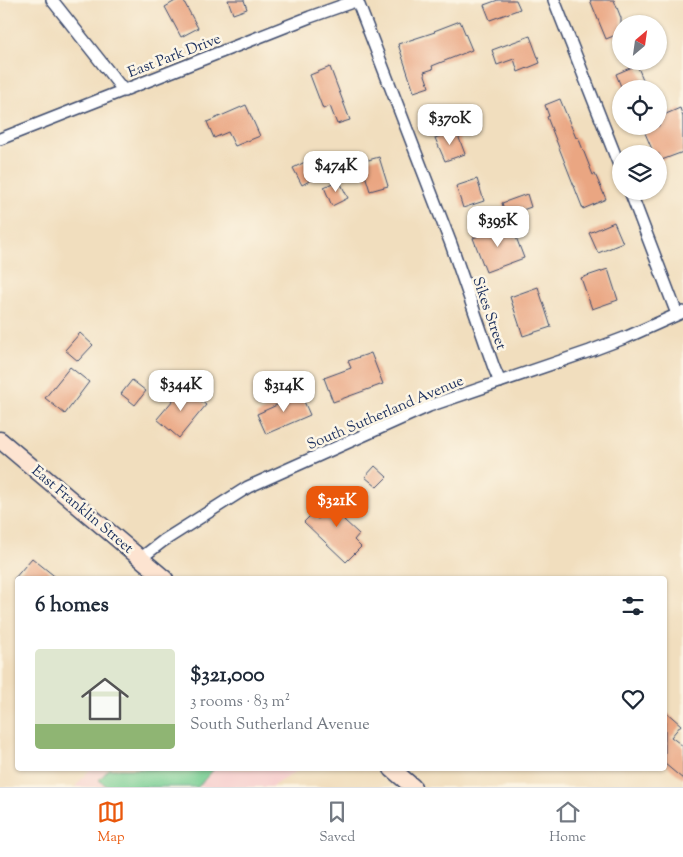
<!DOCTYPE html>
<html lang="en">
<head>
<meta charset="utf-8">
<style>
  :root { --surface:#fff; --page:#f6f6f7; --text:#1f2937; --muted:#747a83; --line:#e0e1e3; --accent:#ea580c }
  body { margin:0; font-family:"Sorts Mill Goudy",serif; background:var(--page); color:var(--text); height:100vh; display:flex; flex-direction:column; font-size:19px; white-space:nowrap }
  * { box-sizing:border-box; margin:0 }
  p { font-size:16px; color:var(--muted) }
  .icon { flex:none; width:28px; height:28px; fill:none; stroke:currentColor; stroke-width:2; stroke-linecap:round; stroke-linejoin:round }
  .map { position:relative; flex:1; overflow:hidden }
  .details { position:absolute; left:15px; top:576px; width:652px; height:195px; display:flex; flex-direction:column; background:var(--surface); border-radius:5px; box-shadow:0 1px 4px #0004 }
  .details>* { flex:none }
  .needle { width:32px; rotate:29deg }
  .tools { position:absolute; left:612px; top:15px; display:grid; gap:10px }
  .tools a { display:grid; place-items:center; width:55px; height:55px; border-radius:50%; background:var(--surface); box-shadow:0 1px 4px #0004; font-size:25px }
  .price { position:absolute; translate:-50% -42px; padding:0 11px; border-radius:10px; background:#fff; color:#222; font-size:16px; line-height:32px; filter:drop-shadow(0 1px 2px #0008) }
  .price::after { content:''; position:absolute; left:50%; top:30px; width:15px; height:11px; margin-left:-8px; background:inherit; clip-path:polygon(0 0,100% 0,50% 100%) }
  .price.active { background:var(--accent); color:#fff }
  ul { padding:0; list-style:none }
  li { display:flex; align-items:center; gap:15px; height:125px; padding:0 20px }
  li+li { border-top:1px solid var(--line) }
  li span { display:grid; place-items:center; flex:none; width:140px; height:100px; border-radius:5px; color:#555 }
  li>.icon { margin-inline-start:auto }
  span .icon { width:60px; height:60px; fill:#fffc; stroke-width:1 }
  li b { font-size:21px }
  h2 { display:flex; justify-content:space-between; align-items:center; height:60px; padding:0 20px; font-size:21px }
  .tabs { display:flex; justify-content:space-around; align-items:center; height:70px; border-top:1px solid var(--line); background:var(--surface); font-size:14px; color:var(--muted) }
  .tabs a { display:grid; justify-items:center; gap:2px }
  .tabs .active { color:var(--accent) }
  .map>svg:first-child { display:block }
</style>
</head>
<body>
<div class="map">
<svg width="683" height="787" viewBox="0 0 683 787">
  <rect width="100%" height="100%" fill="#fcf5e5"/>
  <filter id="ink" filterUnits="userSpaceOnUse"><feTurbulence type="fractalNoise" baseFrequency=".02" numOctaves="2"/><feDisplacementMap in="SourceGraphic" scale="10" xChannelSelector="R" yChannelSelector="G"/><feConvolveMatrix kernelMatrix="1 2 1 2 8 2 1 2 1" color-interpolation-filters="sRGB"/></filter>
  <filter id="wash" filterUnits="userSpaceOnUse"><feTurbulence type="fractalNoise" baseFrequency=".0096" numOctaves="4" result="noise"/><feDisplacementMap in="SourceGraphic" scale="20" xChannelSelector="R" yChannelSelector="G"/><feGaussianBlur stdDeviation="1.12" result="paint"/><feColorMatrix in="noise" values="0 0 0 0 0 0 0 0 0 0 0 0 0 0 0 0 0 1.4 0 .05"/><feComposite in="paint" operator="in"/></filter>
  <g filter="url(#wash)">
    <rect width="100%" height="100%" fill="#f1debe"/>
    <path fill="#f7d0cf" d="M90,769H300L271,787H75Z"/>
    <path fill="#75cd92" stroke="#487e78" d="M109,769H214L198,787H108L99,780Z"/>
    <g id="blocks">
      <path fill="#eaa682" d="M177,0H183L198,28L181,37L165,7Z
        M228,0H244L247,9L233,14Z
        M498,0H516L520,9L490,20L484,5Z
        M590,0H614L621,18V33L606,39Z
        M460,21L472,50L432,66L433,69L424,72L429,87L414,92L398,44L435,32L434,31Z
        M530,36L540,63L518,72L514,59L497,65L492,50Z
        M637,65L647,89H622L616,74Z
        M330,67L350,120L337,124L330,106L323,109L310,75Z
        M560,99L576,138L578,137L593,175L595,174L606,199L583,209L547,117L549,116L545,105Z
        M246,105L260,136L235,146L228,132L214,138L207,122Z
        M680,108L683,117V152L659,161V154H654L642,126H659V117Z
        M456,130L465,154L445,161L435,138Z
        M379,157L388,186L370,191L361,162Z
        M305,162L313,179L302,185L293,168Z
        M477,179L484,201L463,208L456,186Z
        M339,180L348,198L332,206L324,187Z
        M527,194L531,207L506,216L502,203Z
        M614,222L623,243L598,253L589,233Z
        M511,224L524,258L486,272L473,238Z
        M608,269L618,300L592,309L581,278Z
        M538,287L551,327L523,336L510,297Z
        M80,333L93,345L78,361L65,350Z
        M371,353L383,384L333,402L324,378L351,368L348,361Z
        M70,367L89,382L65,414L45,398Z
        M132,380L146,391L135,405L121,394Z
        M184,387L206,405L179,438L157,419Z
        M299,390L310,415L266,434L257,414L286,401L284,397Z
        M375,466L387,477L377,487L365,477Z
        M342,494L356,507L344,520L359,534L354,540L361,547L346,562L304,522L312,514L318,519Z
        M32,558L58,579H14Z
        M665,711L681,725L671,737L683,746V779L665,764Z"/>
    </g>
  </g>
  <g filter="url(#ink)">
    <use href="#blocks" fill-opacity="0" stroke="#3b496c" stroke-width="1"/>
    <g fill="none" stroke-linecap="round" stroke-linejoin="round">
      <g stroke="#3b496c" stroke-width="14">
        <path id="street" d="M52,0L124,91
          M357,0L451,244L494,368L500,382
          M554,0L621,170
          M0,139L310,17L358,0
          M630,191L677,314
          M141,558L163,541L248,487L429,406L590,351L627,337L683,312"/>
      </g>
      <g stroke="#3b496c" stroke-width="19">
        <path id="secondary" d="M0,440L165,579
          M392,769L413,787"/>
      </g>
      <use href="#street" stroke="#fff" stroke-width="11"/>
      <use href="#secondary" stroke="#fde4d1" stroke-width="16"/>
    </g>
  </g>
  <g text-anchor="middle" stroke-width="5" stroke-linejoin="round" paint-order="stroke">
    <g font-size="15" fill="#1b2f5e" stroke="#fcf5e5">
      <text transform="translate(174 55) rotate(-21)" y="5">East Park Drive</text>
      <text transform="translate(490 313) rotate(71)" y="5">Sikes Street</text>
      <text transform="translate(385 412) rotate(-23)" y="5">South Sutherland Avenue</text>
      <text transform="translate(83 509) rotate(40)" y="5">East Franklin Street</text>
    </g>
  </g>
</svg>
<div class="tools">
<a><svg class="needle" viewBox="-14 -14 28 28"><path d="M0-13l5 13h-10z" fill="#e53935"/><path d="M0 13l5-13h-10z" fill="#747a83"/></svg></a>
<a><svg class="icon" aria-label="locate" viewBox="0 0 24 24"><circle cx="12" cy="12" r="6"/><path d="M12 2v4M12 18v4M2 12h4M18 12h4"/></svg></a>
<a><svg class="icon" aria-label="layers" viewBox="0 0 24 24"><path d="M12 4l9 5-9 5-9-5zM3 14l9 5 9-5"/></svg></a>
</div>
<b class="price" style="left:450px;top:146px">$370K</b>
<b class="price" style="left:336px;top:193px">$474K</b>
<b class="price" style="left:498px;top:248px">$395K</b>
<b class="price" style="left:181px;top:412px">$344K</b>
<b class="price" style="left:284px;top:413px">$314K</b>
<b class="price active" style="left:337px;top:528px">$321K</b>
<section class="details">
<h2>6 homes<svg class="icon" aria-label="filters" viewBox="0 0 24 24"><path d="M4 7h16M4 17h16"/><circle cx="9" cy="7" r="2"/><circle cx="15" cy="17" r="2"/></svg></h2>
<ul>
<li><span style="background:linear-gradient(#dfe7d0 75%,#8fb573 0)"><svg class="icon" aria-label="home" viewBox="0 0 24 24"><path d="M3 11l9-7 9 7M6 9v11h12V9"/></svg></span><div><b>$321,000</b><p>3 rooms · 83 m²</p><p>South Sutherland Avenue</p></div><svg class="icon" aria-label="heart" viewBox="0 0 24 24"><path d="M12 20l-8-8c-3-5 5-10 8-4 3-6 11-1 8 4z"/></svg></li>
</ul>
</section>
</div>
<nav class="tabs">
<a class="active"><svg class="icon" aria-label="map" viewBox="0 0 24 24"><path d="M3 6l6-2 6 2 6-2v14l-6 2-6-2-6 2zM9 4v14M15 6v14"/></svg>Map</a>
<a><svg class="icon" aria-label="saved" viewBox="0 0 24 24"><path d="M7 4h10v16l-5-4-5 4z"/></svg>Saved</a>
<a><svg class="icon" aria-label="home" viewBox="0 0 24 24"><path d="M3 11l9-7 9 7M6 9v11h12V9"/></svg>Home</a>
</nav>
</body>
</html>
